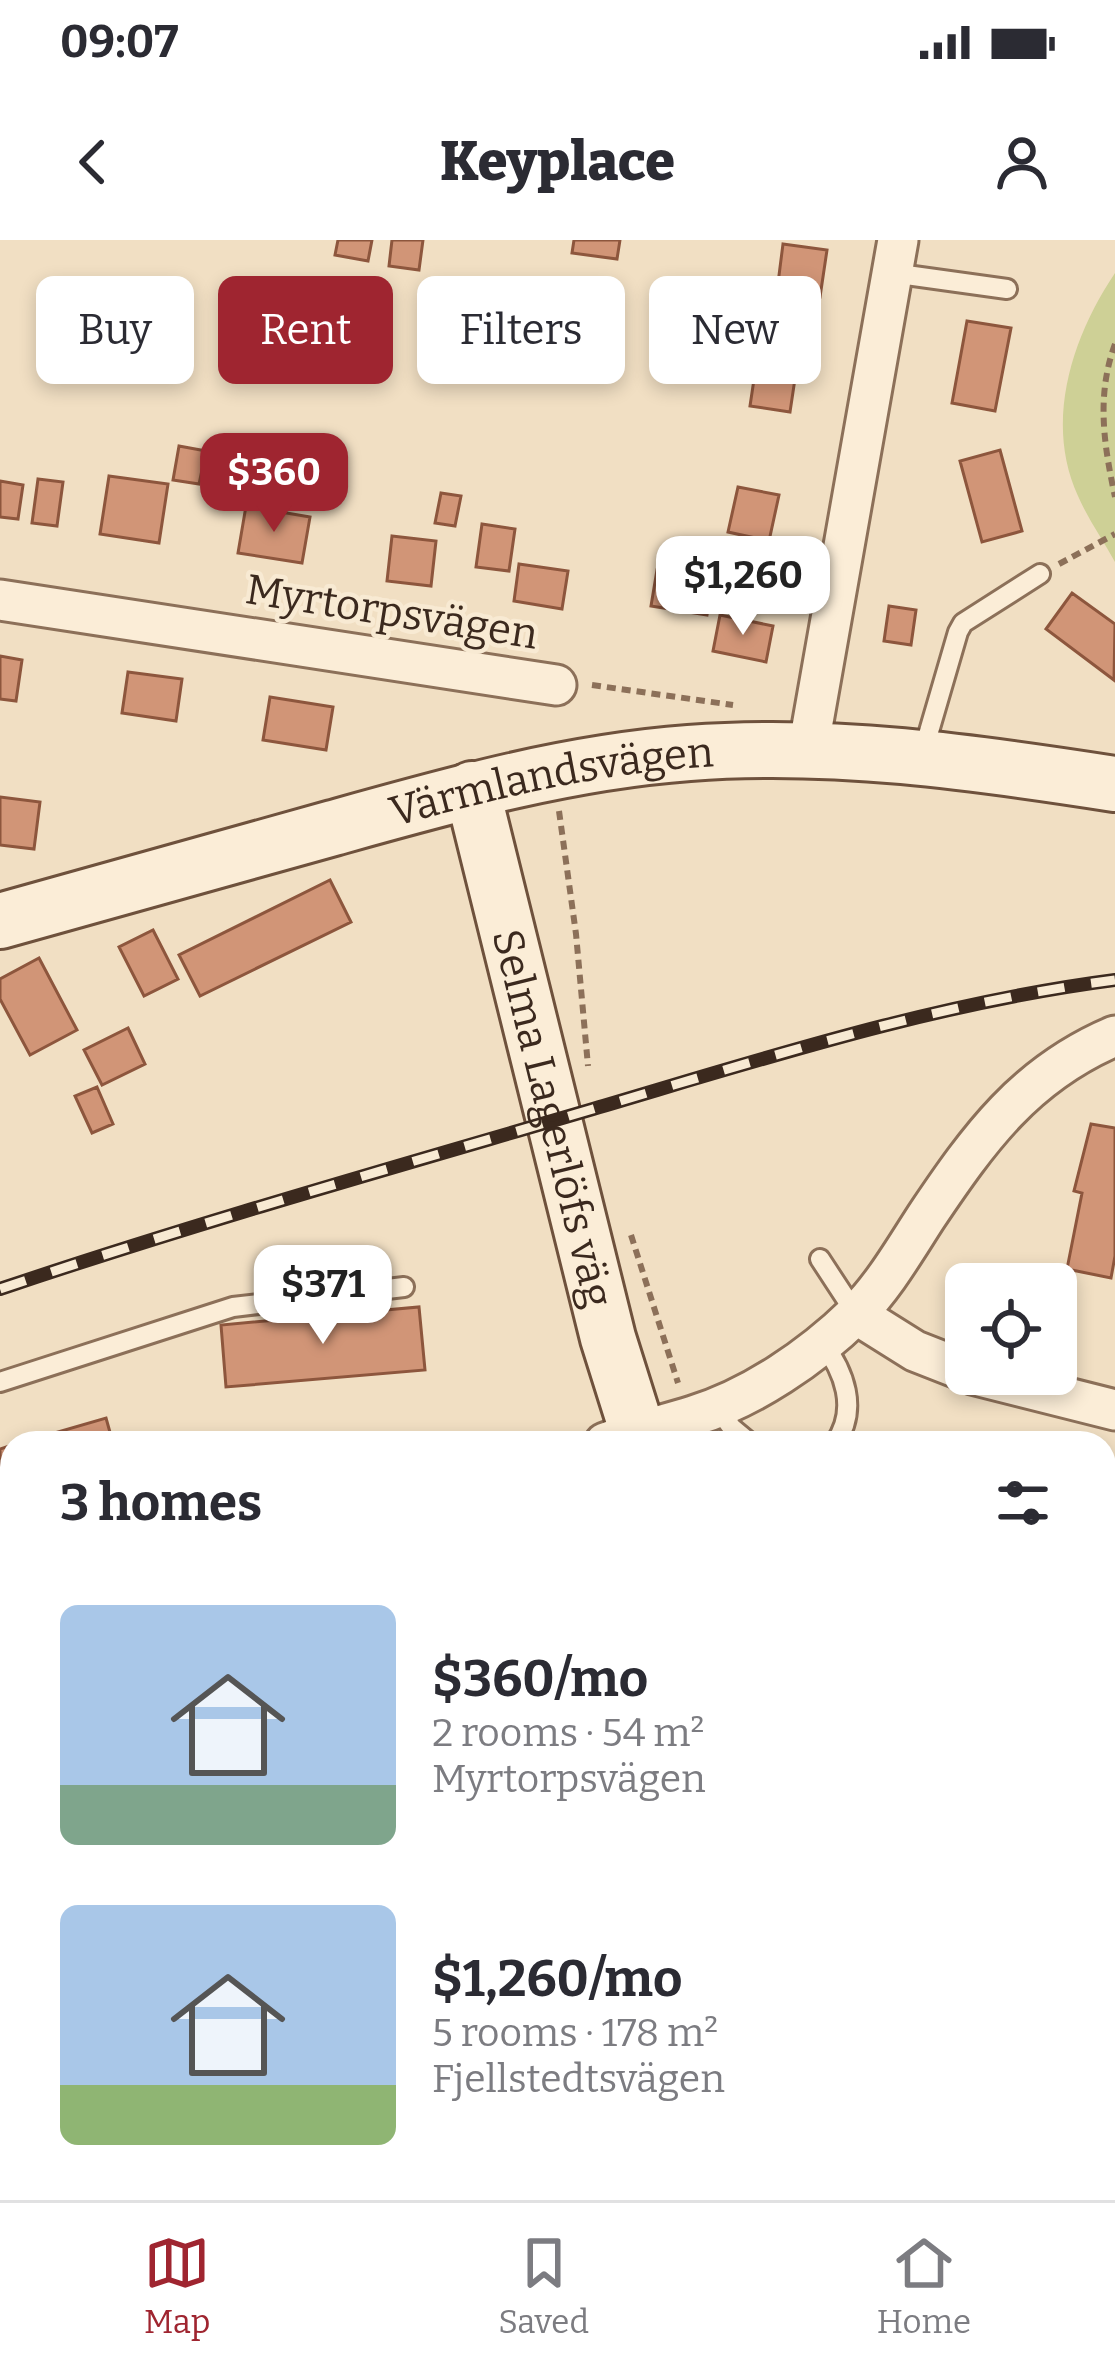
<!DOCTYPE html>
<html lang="en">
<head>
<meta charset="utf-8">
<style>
  :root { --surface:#fff; --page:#f7f7f7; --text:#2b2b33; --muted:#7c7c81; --line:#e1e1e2; --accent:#9f2530 }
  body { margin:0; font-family:Bitter,serif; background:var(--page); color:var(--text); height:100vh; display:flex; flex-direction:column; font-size:45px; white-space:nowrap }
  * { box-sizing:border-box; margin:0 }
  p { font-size:39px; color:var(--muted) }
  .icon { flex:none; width:66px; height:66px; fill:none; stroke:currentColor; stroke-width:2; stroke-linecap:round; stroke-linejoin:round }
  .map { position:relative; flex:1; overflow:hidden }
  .details { position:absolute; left:0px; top:1191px; width:1116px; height:771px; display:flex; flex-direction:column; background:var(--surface); border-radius:36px 36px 0 0; box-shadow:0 6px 18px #0003 }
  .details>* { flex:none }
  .guide { position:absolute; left:36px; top:36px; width:1044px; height:108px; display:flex; gap:24px }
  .buttons { position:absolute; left:945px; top:1023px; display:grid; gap:24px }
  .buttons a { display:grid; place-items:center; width:132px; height:132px; border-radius:18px; background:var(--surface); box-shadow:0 6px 18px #0003; font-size:60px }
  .price { position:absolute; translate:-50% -102px; padding:0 27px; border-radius:24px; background:#fff; color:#222; font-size:39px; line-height:78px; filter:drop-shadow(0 3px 6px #0008) }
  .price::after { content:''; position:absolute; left:50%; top:72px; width:36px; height:27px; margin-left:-18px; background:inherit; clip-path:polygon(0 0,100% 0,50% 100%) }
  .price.on { background:var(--accent); color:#fff }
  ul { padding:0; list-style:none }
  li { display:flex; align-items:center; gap:36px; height:300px; padding:0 60px }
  li span { display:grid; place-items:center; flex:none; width:336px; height:240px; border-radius:18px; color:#555 }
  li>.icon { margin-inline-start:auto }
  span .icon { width:144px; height:144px; fill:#fffc; stroke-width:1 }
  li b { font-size:51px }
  h2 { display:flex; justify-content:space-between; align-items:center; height:144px; padding:0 60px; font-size:51px }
  .tag { padding:0 42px; border-radius:18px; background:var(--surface); box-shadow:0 6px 18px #0003; font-size:42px; line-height:108px }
  .tag.on { background:var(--accent); color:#fff }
  .status { display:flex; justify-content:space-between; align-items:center; height:84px; padding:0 60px; background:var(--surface); direction:ltr }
  .status svg { height:33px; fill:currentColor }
  header { display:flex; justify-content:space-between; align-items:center; height:156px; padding:0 60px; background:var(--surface); font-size:54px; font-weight:800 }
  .dock { display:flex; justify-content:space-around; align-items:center; height:168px; border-top:3px solid var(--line); background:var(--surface); font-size:33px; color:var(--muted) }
  .dock a { display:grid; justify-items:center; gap:6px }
  .dock .on { color:var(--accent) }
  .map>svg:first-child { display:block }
</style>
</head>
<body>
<div class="status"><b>09:07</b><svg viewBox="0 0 49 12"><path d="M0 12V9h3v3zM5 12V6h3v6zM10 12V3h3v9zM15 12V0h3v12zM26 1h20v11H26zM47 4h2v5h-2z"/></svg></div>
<header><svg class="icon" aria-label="back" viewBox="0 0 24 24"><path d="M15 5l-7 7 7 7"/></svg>Keyplace<svg class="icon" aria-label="person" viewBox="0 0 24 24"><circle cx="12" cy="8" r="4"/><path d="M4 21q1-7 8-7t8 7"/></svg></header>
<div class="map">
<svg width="1115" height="1960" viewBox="0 0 1115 1960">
  <rect width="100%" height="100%" fill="#f1dfc3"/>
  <path fill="#ced096" d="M1115,33V322C1103,300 1088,279 1078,256C1044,182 1072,97 1115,33Z"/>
  <path fill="#d19577" stroke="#8d563d" stroke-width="3" d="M338,0H372L368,21L335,15Z
    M392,0H423L419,30L389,26Z
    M574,0H620L617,19L572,13Z
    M783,4L827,10L820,57L777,51Z
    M333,44L352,45V72L332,71Z
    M967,81L1011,88L995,171L952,163Z
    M759,106L799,112L790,172L750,166Z
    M179,206L206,211L199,244L173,240Z
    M1000,210L1022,291L982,302L960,221Z
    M222,216L253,220L248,254L217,250Z
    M109,236L168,244L159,303L100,294Z
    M38,239L63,242L57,286L32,283Z
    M0,241L23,245L18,279L0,277Z
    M738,247L779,255L769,301L728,292Z
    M441,253L461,256L455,286L435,283Z
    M246,266L310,277L302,323L238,313Z
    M482,284L515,289L509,331L476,327Z
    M392,296L436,301L431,346L387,341Z
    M519,324L568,331L562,369L514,361Z
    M657,330L713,339L707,375L651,366Z
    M1072,353L1115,384L1114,440L1046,389Z
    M889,366L916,370L911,405L884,401Z
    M720,375L773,386L766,422L713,411Z
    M0,416L22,420L16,461L0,459Z
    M128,432L182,439L176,481L122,473Z
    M270,457L333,467L326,510L263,500Z
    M0,557L40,562L34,609L0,605Z
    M330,640L351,682L200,756L179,715Z
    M153,690L178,739L144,756L119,707Z
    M39,718L77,790L30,815L0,759V739Z
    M128,788L145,824L102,845L84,810Z
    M97,847L113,884L92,893L75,856Z
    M1091,884L1115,888V1016L1111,1038L1067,1029L1082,953L1074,951Z
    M419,1067L425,1130L226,1147L221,1085Z
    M106,1178L113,1203H20Z
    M12,1205V1274L0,1278V1209Z
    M1104,1504L1115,1507V1557L1104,1554Z
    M12,1855V1918L0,1919V1856Z"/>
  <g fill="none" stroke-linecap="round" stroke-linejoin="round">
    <g stroke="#8c7059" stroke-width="24">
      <path id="lane" d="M892,33L1007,49
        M923,512L958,392L963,383L1040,334
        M820,1019L856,1074
        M822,1102C844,1131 859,1169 835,1203
        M0,1142L233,1067L404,1047
        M716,1166L732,1188L750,1203
        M781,1950L784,1960
        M911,1950L931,1960"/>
    </g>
    <g stroke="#8c7059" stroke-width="45">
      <path id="street" d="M0,360L556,445
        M808,510L898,0
        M856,1074L915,1111L966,1131
        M972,1134L1115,1170
        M605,1203C634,1192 664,1185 693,1176C752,1158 812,1117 856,1074C884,1046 904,1011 926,977C979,898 1025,834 1115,796
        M0,1373L12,1371
        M1104,1426L1115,1429
        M1104,1698L1115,1700
        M568,1960L598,1950"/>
    </g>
    <g stroke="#6e513c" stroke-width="60">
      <g id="secondary">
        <path id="s1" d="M472,549L608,1098L641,1203"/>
        <path id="s2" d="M0,681C111,650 222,619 333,588C451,555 567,522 689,513C832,502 974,522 1115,544"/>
        <path d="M1025,1950L1032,1960"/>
        <path d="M1083,1950L1091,1960"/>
      </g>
    </g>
    <path stroke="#8c7059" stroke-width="6" stroke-dasharray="9 6" stroke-linecap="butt" d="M1115,104C1096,156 1104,205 1115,257
      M1059,324L1115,294
      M592,445L733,465
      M559,571L576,694L588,826
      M631,995L678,1143
      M0,1843L12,1844
      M117,1950V1960
      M308,1950L309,1960
      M381,1960L473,1950
      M646,1960L654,1950"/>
    <use href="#lane" stroke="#fbedd7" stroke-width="18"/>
    <use href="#street" stroke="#fbedd7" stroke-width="39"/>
    <use href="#secondary" stroke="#fbedd7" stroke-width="54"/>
    <g stroke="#3b291e" stroke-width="14">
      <path id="rail" d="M0,1049C196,983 395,927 593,869C766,818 936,763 1115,740"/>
    </g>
    <use href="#rail" stroke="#f8ead3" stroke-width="9" stroke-dasharray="27" stroke-linecap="butt"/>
  </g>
  <g text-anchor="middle" stroke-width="9" stroke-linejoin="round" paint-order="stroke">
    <g font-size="42" fill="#3b291e" stroke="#f8ead3">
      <text transform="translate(392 371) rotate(9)" y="15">Myrtorpsvägen</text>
      <text dy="15" stroke="none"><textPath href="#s2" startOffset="570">Värmlandsvägen</textPath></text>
      <text dy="15" stroke="none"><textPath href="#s1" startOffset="339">Selma Lagerlöfs väg</textPath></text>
    </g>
  </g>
</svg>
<div class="buttons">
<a><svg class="icon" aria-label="locate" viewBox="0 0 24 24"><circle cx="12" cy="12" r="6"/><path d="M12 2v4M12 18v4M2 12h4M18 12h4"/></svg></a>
</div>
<b class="price on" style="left:274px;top:295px">$360</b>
<b class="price" style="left:743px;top:398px">$1,260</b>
<b class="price" style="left:323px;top:1107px">$371</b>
<div class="guide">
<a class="tag">Buy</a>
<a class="tag on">Rent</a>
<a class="tag">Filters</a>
<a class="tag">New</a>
</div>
<section class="details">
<h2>3 homes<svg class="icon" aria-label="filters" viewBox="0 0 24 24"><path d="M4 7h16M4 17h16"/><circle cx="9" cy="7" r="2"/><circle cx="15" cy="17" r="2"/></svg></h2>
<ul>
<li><span style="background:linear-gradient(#a9c7e8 75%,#7fa58c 0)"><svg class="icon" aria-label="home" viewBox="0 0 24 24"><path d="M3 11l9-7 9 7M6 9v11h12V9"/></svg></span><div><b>$360/mo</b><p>2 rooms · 54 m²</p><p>Myrtorpsvägen</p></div></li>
<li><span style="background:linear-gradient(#a9c7e8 75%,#8fb573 0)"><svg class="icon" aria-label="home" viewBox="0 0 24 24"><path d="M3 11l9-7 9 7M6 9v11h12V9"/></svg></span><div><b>$1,260/mo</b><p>5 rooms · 178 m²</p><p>Fjellstedtsvägen</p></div></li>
</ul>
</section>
</div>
<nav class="dock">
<a class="on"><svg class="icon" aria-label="map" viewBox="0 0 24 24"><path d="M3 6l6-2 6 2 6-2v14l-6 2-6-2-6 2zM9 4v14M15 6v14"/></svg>Map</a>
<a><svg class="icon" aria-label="saved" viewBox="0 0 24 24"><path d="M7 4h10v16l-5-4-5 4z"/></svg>Saved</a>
<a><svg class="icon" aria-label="home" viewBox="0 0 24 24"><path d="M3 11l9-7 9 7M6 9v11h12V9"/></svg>Home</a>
</nav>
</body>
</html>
